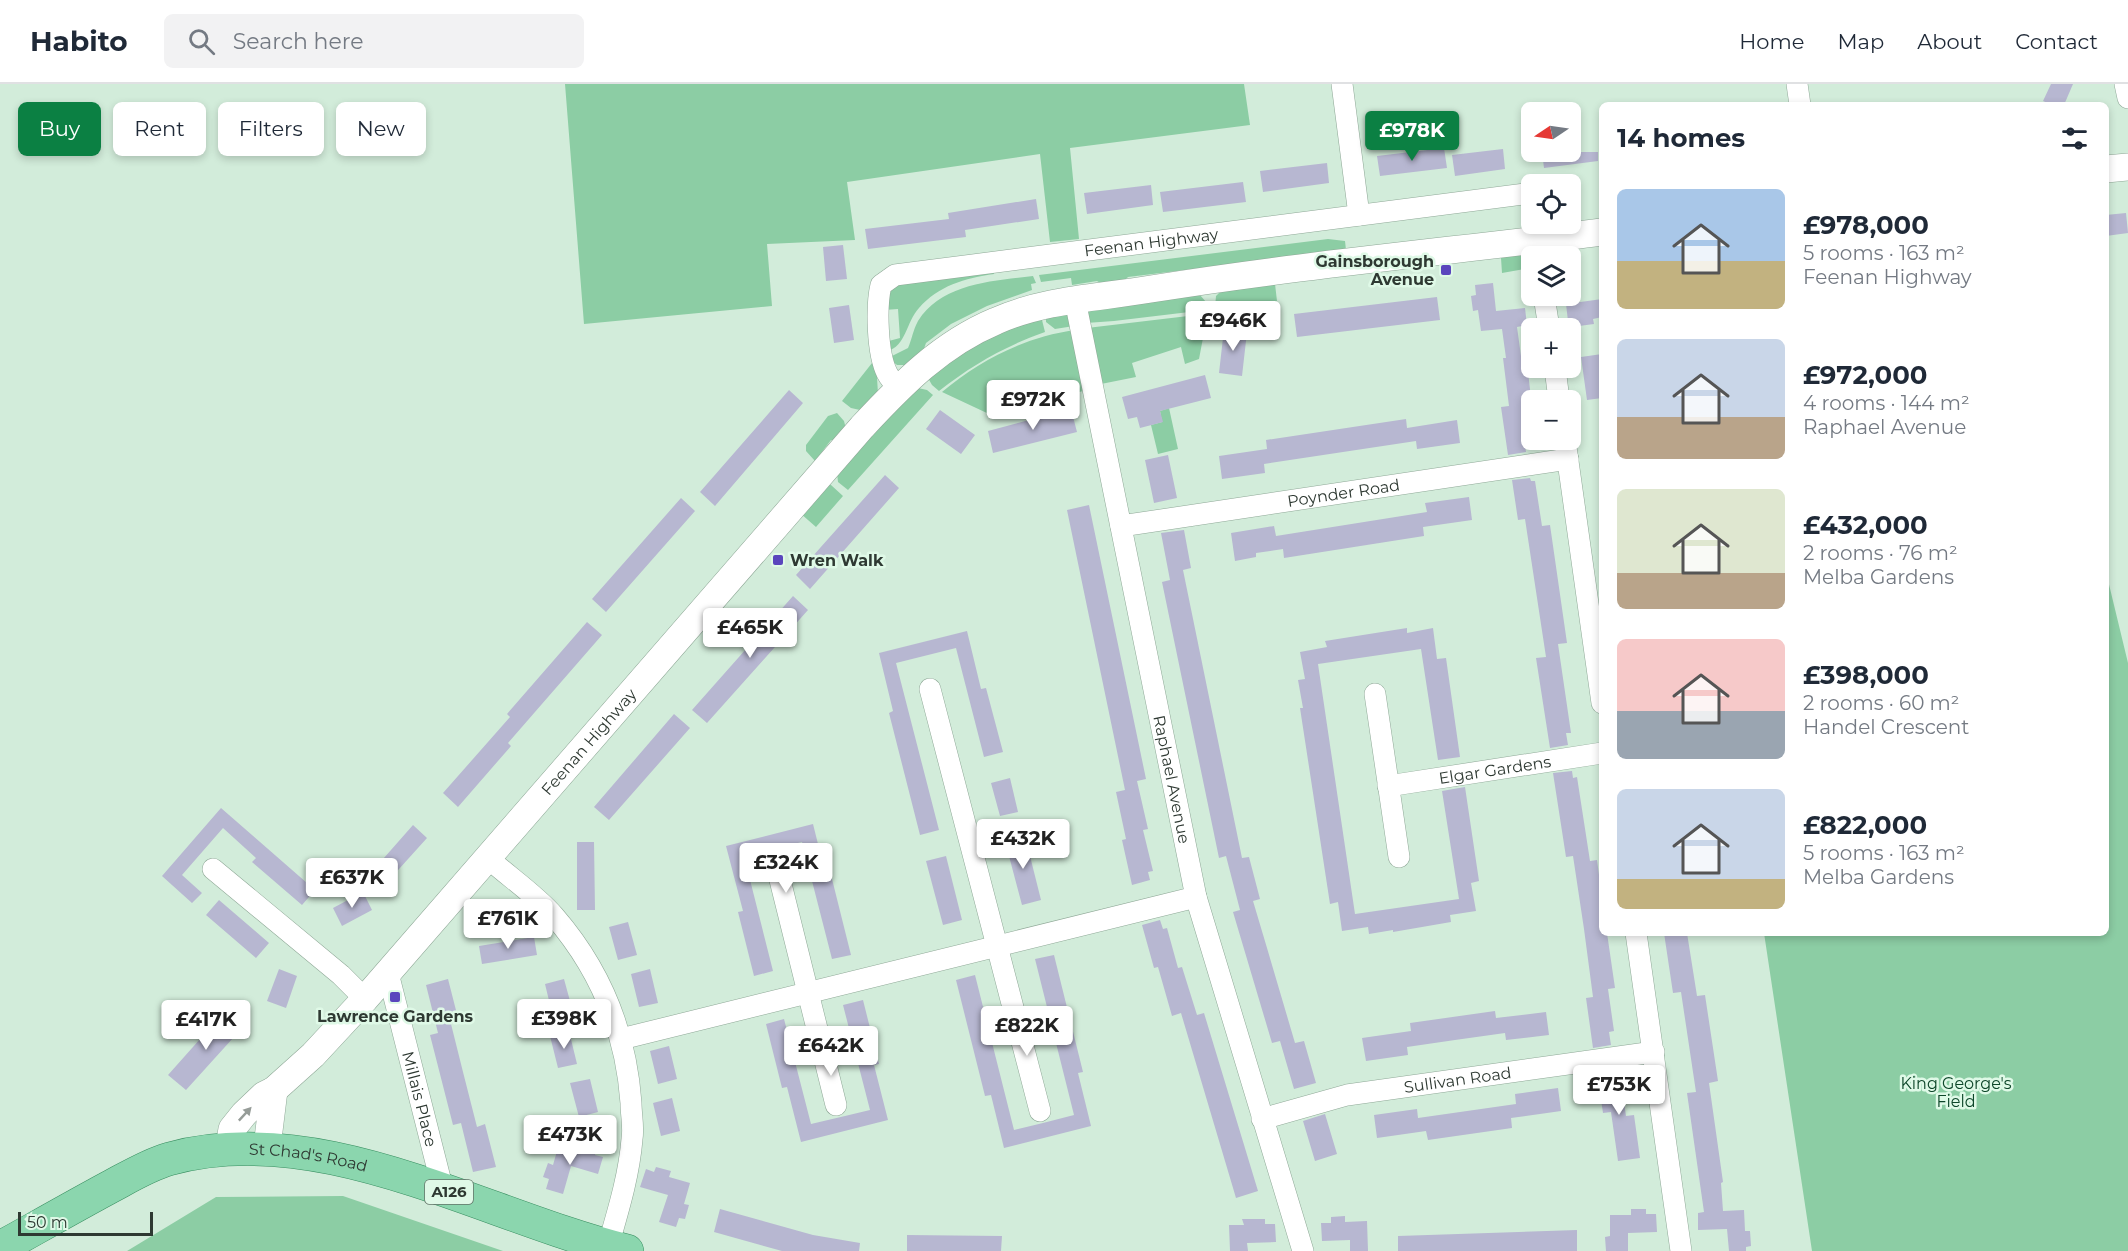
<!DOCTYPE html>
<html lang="en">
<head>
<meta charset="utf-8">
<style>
  :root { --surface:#fff; --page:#f2f2f3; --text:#1f2937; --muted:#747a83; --line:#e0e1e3; --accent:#0b8043 }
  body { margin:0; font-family:Montserrat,sans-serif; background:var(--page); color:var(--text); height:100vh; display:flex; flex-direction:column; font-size:22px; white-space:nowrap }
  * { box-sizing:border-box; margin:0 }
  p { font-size:20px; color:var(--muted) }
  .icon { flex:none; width:33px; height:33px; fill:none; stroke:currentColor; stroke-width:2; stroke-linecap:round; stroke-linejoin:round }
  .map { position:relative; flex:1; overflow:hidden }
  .panel { position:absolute; left:1599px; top:18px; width:510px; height:834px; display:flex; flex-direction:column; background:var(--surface); border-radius:9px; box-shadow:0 3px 9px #0003 }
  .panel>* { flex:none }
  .guide { position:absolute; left:18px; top:18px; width:570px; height:54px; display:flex; gap:12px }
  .needle { width:39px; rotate:257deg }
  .tools { position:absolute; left:1521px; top:18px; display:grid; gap:12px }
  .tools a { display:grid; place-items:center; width:60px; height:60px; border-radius:9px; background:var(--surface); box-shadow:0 3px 9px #0003; font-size:30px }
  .scale { position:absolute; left:18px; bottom:15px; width:135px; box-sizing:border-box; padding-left:6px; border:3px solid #2e3932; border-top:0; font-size:16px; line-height:21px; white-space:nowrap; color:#2e3932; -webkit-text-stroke:4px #dff9e7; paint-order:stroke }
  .price { position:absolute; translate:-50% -51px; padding:0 14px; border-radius:6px; background:#fff; color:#222; font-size:20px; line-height:39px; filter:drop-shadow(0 2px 3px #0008) }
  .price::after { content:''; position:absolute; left:50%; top:36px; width:18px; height:14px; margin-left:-9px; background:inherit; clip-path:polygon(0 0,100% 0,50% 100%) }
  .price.selected { background:var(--accent); color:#fff }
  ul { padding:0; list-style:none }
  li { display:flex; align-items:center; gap:18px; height:150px; padding:0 18px }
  li span { display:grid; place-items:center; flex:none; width:168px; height:120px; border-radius:9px; color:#555 }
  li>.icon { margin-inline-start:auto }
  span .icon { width:72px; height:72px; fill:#fffc; stroke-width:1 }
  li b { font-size:26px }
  h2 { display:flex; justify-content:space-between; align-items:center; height:72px; padding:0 18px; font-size:26px }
  .tag { padding:0 21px; border-radius:9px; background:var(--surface); box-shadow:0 3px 9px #0003; font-size:21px; line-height:54px }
  .tag.selected { background:var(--accent); color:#fff }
  header { display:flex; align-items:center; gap:36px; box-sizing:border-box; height:84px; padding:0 30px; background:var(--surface); border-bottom:2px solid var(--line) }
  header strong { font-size:28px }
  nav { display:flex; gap:33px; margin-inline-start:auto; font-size:21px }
  .search { width:420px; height:54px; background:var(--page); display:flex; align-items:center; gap:15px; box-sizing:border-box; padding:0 21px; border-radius:9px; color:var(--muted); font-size:22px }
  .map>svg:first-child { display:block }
</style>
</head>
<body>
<header>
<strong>Habito</strong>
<div class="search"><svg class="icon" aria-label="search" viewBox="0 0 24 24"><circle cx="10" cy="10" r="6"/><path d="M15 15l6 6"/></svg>Search here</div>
<nav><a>Home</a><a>Map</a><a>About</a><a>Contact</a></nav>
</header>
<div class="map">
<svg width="2128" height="1167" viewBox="0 0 2128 1167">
  <rect width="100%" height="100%" fill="#d2ecda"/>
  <path fill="#8ccda4" d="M565,0H1244L1250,41L1070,64L1079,155L1050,158L1040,70L847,98L855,156L767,160L772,222L584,240Z
    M1328,155L1345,157L1346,166L1128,193L1120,201L1107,203L1097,197L1072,201L1071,194L1041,198L1039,191Z
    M1527,169L1531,173V184L1502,189L1501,174L1504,171Z
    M993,184L994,190C965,194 938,202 919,224C906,238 906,263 887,267L885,258L900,254L898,225L884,226L886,211L896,199Z
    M1033,192L1036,199L1031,200L1032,206L987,222L951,240L926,259L922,270L907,281H897L888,274L908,264C912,255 913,246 918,237C942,199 993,197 1033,192Z
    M1275,200L1277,217L1229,224L1215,223L1216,212L1220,208Z
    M1200,211L1206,218V226L1114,237L1086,239L1085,230L1089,225Z
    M1068,230L1074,242L1055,245L1046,238V234Z
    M1205,230L1207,233L1199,275L1185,280L1181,263L1132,279L1136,293L1101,300L1087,244Z
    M1041,232L1045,248C1005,262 972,281 939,307L932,301L928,294L958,267Z
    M1075,246L1083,307L1061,313L1057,296L1005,310L1008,326L989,330L942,308C980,276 1025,253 1075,246Z
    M876,277L878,310L860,326L851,324L842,317L872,279Z
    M918,304L927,306L933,311L848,406L838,398L837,389L854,367Z
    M1169,324L1178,365L1158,370L1151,341L1162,338L1160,327Z
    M837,329L844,337L846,345L836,357L831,356L815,377L806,367V361L828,332Z
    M825,401H831L843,412L816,443L800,429Z
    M2106,488L2128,579V1167H1812L1764,849H2106Z
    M343,1112L503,1167H127L216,1113Z"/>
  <path fill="#b7b7d1" d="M2051,0H2073L2064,21H2052L2043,17Z
    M1444,64L1447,84L1380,92L1377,72Z
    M1503,65L1505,85L1455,92L1452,71Z
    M1542,68H1598V77L1544,84Z
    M1327,79L1329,99L1263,108L1260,87Z
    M1243,98L1246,118L1163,128L1160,108Z
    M1151,101L1153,121L1087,130L1084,109Z
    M1036,115L1039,135L965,146L966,153L868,165L865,145L949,135L948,129Z
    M2126,129L2128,149L2106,152V131Z
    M843,161L847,195L826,197L823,163Z
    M1493,199L1496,227L1525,224L1527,241L1517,243L1521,272L1526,271L1531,314L1524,315L1529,355L1524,356L1526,368L1508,371L1501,323L1509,322L1503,274H1506L1502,245L1481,247L1478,226L1473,227L1471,212L1476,211L1475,201Z
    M1437,213L1440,236L1297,253L1294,230Z
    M1602,215V233L1593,235L1594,240L1579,242L1578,236L1568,237L1566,220Z
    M849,221L854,256L834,259L829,224Z
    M1224,245L1247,248L1242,292L1219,289Z
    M1602,270V314L1587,316L1581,273Z
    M1205,291L1211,314L1160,327L1163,338L1140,344L1137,333L1128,335L1122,313Z
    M789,306L803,319L715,422L700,408Z
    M1071,325L1077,348L993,369L988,347Z
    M940,326L975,351L961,370L926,345Z
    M1406,335L1407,344L1457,336L1460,359L1417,365L1416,357L1264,380L1265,389L1222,395L1219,372L1267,365L1266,356Z
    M1168,371L1177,414L1154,419L1145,376Z
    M885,391L899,404L810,505L796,491Z
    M1530,394L1531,397H1535L1542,442L1550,441L1567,559L1558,560L1571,649H1566L1568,661L1550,664L1536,574L1546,573L1525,435L1518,436L1512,396Z
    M1469,413L1472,436L1423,443L1424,452L1284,474L1283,465L1256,469V473L1235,477L1231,449L1274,442L1276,452L1427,428L1425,419Z
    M681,414L695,427L606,528L592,515Z
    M1089,421L1146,695L1137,697L1148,745L1143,746L1153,787L1148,788L1150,796L1132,801L1122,756L1126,755L1116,708L1125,706L1067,426Z
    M1184,446L1191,484L1183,486L1242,774L1249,773L1260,815L1253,817L1267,864L1295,959L1304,957L1316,999L1294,1005L1280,957L1272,959L1233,828L1240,826L1226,772L1219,774L1162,498L1170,496L1161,449Z
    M793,512L808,526L707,639L692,626Z
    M587,538L602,551L508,659L511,662L458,723L443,709L510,633L507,630Z
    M1407,544V549L1433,544L1437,575L1446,574L1460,673L1438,676L1421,565L1318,580L1355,830L1459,815L1442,707L1465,703L1479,797L1471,799L1476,827L1450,831L1451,838L1393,848V846L1369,850L1368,843L1342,847L1338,818L1330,820L1300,624H1303L1298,596L1305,595L1300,568L1327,563L1325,557Z
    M967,547L981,605L986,604L1003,668L984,673L956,564L896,579L939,746L920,751L889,629L893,627L879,569Z
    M674,630L690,644L609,736L594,723Z
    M1572,687L1573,694L1577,693L1590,777L1597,776L1602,813V849H1607L1615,904L1608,905L1614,947L1609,948L1611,961L1593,964L1586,914L1593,913L1584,845L1573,772L1566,773L1553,689Z
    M1010,694L1018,728L1000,732L991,699Z
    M221,724L315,806L302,821L252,778L256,774L223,744L182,791L202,809L192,819L162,792Z
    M813,740L826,792L831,791L851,871L832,875L802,758L744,772L773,887L754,892L738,828L743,827L726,762Z
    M413,741L427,754L390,795L376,783Z
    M1025,752L1041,816L1022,821L1005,757Z
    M577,758H594L595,826H577Z
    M946,772L962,836L943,841L926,777Z
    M363,808L372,826L342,842L333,824Z
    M219,816L269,859L256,874L206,831Z
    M1160,836L1163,845L1167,844L1178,884L1182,883L1197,931L1204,929L1258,1107L1236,1114L1181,929L1172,932L1158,883L1154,884L1142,841Z
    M628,838L637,871L618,876L609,843Z
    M1664,849H1687L1697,912L1705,911L1718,997L1709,999L1723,1098L1721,1099L1723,1127L1744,1126L1745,1147H1750L1751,1162L1746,1163V1167H1729L1727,1145L1698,1146V1129L1704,1128L1687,1009L1696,1008L1681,908L1673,909Z
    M534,853L537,871L482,880L479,862Z
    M1054,871L1083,988L1078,989L1091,1042L1004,1064L991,1011L985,1012L956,896L975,891L1014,1046L1043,1039L1074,1031L1035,875Z
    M279,885L297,892L286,924L267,917Z
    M650,885L658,919L639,923L631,890Z
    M448,895L459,938L451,940L463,988L477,1043L485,1040L496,1083L473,1088L461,1039L453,1041L430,951L438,949L426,901Z
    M564,895L573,928L553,933L545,900Z
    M863,916L879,980L874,981L888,1036L801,1058L787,1003L782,1004L766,940L784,935L811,1040L845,1032L870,1026L843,921Z
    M225,927L243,943L186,1006L168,991Z
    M1495,927L1496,934L1546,928L1549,951L1506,956L1505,949L1455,956L1407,963L1408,971L1366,977L1362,954L1411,947L1410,939Z
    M569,947L577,980L558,984L550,952Z
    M669,962L677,995L658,1000L650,967Z
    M1615,986L1616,991L1620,990L1626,1032L1634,1031L1640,1074L1618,1077L1611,1028L1603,1029L1597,989Z
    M590,995L598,1028L579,1033L570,999Z
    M1558,1004L1561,1027L1511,1034L1512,1044L1428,1056L1426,1047L1377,1054L1374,1031L1417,1025L1418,1034L1516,1020L1515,1010Z
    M672,1014L680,1047L661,1052L653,1019Z
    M1325,1030L1337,1070L1315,1077L1303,1037Z
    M559,1060L580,1067L581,1062L596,1066L595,1071L603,1073L598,1090L571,1082L563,1110L546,1105L549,1095L543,1093L548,1079L553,1081Z
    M656,1083L671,1087L669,1093L690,1099L684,1120L689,1121L685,1135L679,1134L676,1143L659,1138L668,1111L640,1103L646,1085L654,1088Z
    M720,1125L813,1151L860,1159L859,1167H782L714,1148Z
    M1631,1125H1646V1130H1656L1657,1148L1628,1149V1167H1606L1605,1153L1610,1152V1131H1631Z
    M1345,1132V1138L1367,1137L1368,1167H1350V1156L1322,1157L1321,1139H1331V1133Z
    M1242,1135H1265V1140H1275L1276,1158L1247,1159L1248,1167H1230L1229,1141H1244Z
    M1577,1146V1167H1398V1152Z
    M907,1151L1002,1152L1001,1167H907Z"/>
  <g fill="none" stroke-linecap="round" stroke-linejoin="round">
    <g stroke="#8fa897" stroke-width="22">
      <g id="minor">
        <path d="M1342,0L1359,131"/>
        <path d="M1797,0L1800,21"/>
        <path d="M2125,0L2128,14"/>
        <path d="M1544,212L1549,244"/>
        <path id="s1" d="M1075,216L1196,813L1303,1167"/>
        <path d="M1555,284L1559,316"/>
        <path id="s2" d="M899,304C894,299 890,295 887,289C877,269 876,222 881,201L895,191L1532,109"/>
        <path d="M1565,356L1602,619"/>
        <path id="s3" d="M1121,442L1568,375"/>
        <path d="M930,605L1040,1027"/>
        <path d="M1375,610L1399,773"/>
        <path id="s4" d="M1388,702L1602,669"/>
        <path d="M488,774C509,793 536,811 554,832C600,885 626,948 631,1019C631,1031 634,1043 632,1055C629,1092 618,1127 608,1162"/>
        <path d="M213,785L341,891L365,915"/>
        <path d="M779,792L836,1021"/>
        <path d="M1636,849L1681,1167"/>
        <path id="s5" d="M388,889L443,1106"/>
        <path d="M621,955L1196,813"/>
        <path id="s6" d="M1262,1035L1347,1011L1654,968"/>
      </g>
    </g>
    <g stroke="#8fa897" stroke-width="28">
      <g id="tertiary">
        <path d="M2106,85L2128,83"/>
        <path id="s7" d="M229,1063L232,1045L244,1030L264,1011L274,1006L313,971L365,915L862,343C902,300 941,260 996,237C1045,215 1099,214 1151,205C1301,181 1452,167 1602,148"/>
        <path d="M267,1063L274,1006"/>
      </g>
    </g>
    <g stroke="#388e60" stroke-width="34">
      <g id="primary">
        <path id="s8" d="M0,1164C36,1144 71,1124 108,1104C127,1094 148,1081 169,1075C321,1033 482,1131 627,1167"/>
      </g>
    </g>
    <use href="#minor" stroke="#fff" stroke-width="21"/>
    <use href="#tertiary" stroke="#fff" stroke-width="27"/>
    <use href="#primary" stroke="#8bd6ae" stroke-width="33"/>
  </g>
  <defs><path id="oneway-solid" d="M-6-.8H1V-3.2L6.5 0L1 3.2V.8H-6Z" transform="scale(1.5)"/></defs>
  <use fill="#969c98" href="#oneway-solid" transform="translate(245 1030) rotate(-47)"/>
  <g fill="#5a45bd" stroke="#dff9e7" stroke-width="2">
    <rect x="1440" y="180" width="12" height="12" rx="3"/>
    <rect x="772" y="470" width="12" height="12" rx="3"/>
    <rect x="389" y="907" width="12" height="12" rx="3"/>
  </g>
  <g text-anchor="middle" stroke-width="5" stroke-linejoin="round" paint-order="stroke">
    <rect fill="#dff9e7" stroke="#637368" stroke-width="1.5" x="425" y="1096" width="48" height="24" rx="4.5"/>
    <g font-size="15" font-weight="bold" fill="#2e3932">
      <text x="449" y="1113">A126</text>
    </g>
    <g font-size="16" fill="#2e3932" stroke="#dff9e7">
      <text dy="6" stroke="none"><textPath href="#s2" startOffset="384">Feenan Highway</textPath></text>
      <text dy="6" stroke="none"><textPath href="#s3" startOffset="225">Poynder Road</textPath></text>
      <text dy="6" stroke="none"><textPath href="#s7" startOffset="546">Feenan Highway</textPath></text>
      <text dy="6" stroke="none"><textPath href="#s4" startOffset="108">Elgar Gardens</textPath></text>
      <text dy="6" stroke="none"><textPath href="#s1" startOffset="489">Raphael Avenue</textPath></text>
      <text dy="6" stroke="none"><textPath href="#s6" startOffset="200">Sullivan Road</textPath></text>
      <text dy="6" stroke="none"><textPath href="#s5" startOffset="130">Millais Place</textPath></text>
      <text dy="6" stroke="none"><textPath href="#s8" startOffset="332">St Chad's Road</textPath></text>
    </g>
    <g font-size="16" font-weight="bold" fill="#2e3932" stroke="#dff9e7" text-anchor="end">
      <text x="1434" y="183">Gainsborough<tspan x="1434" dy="18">Avenue</tspan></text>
      <text x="790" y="482" text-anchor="start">Wren Walk</text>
      <text x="395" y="938" text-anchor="middle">Lawrence Gardens</text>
    </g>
    <g font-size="16" fill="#0d4629" stroke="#dff9e7">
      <text x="1956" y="1005">King George's<tspan x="1956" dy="18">Field</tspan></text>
    </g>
  </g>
</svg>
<div class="tools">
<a><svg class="needle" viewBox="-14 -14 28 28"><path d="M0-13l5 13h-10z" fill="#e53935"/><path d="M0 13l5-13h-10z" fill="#747a83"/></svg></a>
<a><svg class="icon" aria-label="locate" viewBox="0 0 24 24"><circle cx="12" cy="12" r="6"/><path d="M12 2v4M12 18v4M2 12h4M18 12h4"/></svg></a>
<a><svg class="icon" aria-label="layers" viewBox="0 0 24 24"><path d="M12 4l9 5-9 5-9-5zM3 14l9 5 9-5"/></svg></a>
<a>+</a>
<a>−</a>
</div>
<div class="scale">50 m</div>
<b class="price selected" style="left:1412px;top:78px">£978K</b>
<b class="price" style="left:1233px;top:268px">£946K</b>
<b class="price" style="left:1033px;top:347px">£972K</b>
<b class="price" style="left:750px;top:575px">£465K</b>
<b class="price" style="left:1023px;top:786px">£432K</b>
<b class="price" style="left:786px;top:810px">£324K</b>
<b class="price" style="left:352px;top:825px">£637K</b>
<b class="price" style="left:508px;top:866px">£761K</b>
<b class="price" style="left:564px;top:966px">£398K</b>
<b class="price" style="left:206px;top:967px">£417K</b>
<b class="price" style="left:1027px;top:973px">£822K</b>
<b class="price" style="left:831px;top:993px">£642K</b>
<b class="price" style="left:1619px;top:1032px">£753K</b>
<b class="price" style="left:570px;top:1082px">£473K</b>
<div class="guide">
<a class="tag selected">Buy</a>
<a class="tag">Rent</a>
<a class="tag">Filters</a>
<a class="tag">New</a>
</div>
<section class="panel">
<h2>14 homes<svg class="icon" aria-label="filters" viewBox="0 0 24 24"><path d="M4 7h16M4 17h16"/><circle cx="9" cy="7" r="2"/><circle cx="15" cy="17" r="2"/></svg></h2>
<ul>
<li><span style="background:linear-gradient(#a9c7e8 60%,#c2b280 0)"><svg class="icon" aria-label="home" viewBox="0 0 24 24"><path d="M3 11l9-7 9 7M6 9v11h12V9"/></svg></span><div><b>£978,000</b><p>5 rooms · 163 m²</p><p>Feenan Highway</p></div></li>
<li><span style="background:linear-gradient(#c9d6e8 65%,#b9a48a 0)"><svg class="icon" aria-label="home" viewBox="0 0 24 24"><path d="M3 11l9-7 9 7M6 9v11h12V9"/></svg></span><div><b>£972,000</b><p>4 rooms · 144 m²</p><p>Raphael Avenue</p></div></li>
<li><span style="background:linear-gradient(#dfe7d0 70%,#b9a48a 0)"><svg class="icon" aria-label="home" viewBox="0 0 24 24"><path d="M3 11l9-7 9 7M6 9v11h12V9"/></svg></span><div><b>£432,000</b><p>2 rooms · 76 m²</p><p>Melba Gardens</p></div></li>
<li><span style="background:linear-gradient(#f6c9c9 60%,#9aa5b1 0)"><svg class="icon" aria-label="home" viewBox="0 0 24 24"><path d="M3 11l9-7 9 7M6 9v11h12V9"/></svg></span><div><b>£398,000</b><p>2 rooms · 60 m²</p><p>Handel Crescent</p></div></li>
<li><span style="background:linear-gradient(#c9d6e8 75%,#c2b280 0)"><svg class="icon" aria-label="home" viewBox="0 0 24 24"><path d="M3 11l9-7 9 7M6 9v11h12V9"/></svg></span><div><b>£822,000</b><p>5 rooms · 163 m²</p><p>Melba Gardens</p></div></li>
</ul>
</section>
</div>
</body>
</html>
